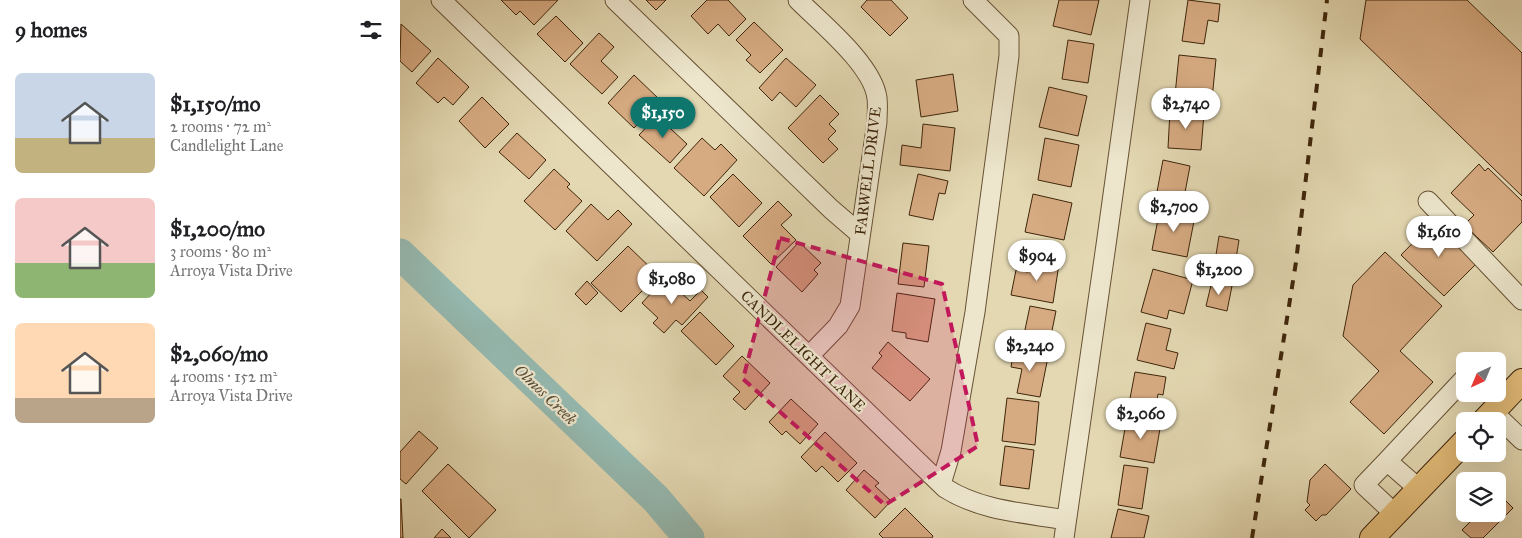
<!DOCTYPE html>
<html lang="en">
<head>
<meta charset="utf-8">
<style>
  :root { --surface:#fff; --page:#f2f2f2; --text:#202124; --muted:#757577; --accent:#0f766e }
  body { margin:0; font-family:"IM FELL Great Primer",serif; background:var(--page); color:var(--text); height:100vh; display:flex; flex-direction:column; font-size:19px; white-space:nowrap }
  * { box-sizing:border-box; margin:0 }
  p { font-size:16px; color:var(--muted) }
  .icon { flex:none; width:28px; height:28px; fill:none; stroke:currentColor; stroke-width:2; stroke-linecap:round; stroke-linejoin:round }
  .map { position:relative; flex:1; overflow:hidden }
  .details { display:flex; flex-direction:column; background:var(--surface); width:400px }
  .details>* { flex:none }
  .needle { width:32px; rotate:224deg }
  .tools { position:absolute; left:1056px; top:352px; display:grid; gap:10px }
  .tools a { display:grid; place-items:center; width:50px; height:50px; border-radius:8px; background:var(--surface); box-shadow:0 5px 20px #0002; font-size:25px }
  .price { position:absolute; translate:-50% -42px; padding:0 11px; border-radius:18px; background:#fff; color:#222; font-size:16px; line-height:32px; filter:drop-shadow(0 1px 2px #0008) }
  .price::after { content:''; position:absolute; left:50%; top:30px; width:15px; height:11px; margin-left:-8px; background:inherit; clip-path:polygon(0 0,100% 0,50% 100%) }
  .price.active { background:var(--accent); color:#fff }
  ul { padding:0; list-style:none }
  li { display:flex; align-items:center; gap:15px; height:125px; padding:0 15px }
  li span { display:grid; place-items:center; flex:none; width:140px; height:100px; border-radius:8px; color:#555 }
  li>.icon { margin-inline-start:auto }
  span .icon { width:60px; height:60px; fill:#fffc; stroke-width:1 }
  li b { font-size:21px }
  h2 { display:flex; justify-content:space-between; align-items:center; height:60px; padding:0 15px; font-size:21px }
  main { display:flex; flex:1; min-height:0 }
  .map>svg:first-child { display:block }
</style>
</head>
<body>
<main>
<section class="details">
<h2>9 homes<svg class="icon" aria-label="filters" viewBox="0 0 24 24"><path d="M4 7h16M4 17h16"/><circle cx="9" cy="7" r="2"/><circle cx="15" cy="17" r="2"/></svg></h2>
<ul>
<li><span style="background:linear-gradient(#c9d6e8 65%,#c2b280 0)"><svg class="icon" aria-label="home" viewBox="0 0 24 24"><path d="M3 11l9-7 9 7M6 9v11h12V9"/></svg></span><div><b>$1,150/mo</b><p>2 rooms · 72 m²</p><p>Candlelight Lane</p></div></li>
<li><span style="background:linear-gradient(#f6c9c9 65%,#8fb573 0)"><svg class="icon" aria-label="home" viewBox="0 0 24 24"><path d="M3 11l9-7 9 7M6 9v11h12V9"/></svg></span><div><b>$1,200/mo</b><p>3 rooms · 80 m²</p><p>Arroya Vista Drive</p></div></li>
<li><span style="background:linear-gradient(#ffd9b3 75%,#b9a48a 0)"><svg class="icon" aria-label="home" viewBox="0 0 24 24"><path d="M3 11l9-7 9 7M6 9v11h12V9"/></svg></span><div><b>$2,060/mo</b><p>4 rooms · 152 m²</p><p>Arroya Vista Drive</p></div></li>
</ul>
</section>
<div class="map">
<svg width="1122" height="538" viewBox="0 0 1122 538">
  <rect width="100%" height="100%" fill="#e3d8b2"/>
  <filter id="stains"><feTurbulence type="fractalNoise" baseFrequency=".004" numOctaves="4"/><feColorMatrix values="0 0 0 0 .2 0 0 0 0 .09 0 0 0 0 .02 0 0 0 .5 -.17"/></filter>
  <radialGradient id="worn" r=".72"><stop offset=".6" stop-color="#630" stop-opacity="0"/><stop offset="1" stop-color="#630" stop-opacity=".3"/></radialGradient>
  <g fill="none" stroke-linecap="round" stroke-linejoin="round">
    <path stroke="#95b9b0" stroke-width="31" d="M0,254L256,499L289,538"/>
  </g>
  <path fill="#d7ab82" stroke="#3e250a" d="M101,0H158L134,25L120,11L116,15Z
    M246,0H266L256,10Z
    M307,0H328L346,19L329,36L318,24L308,34L291,16Z
    M467,0H491L508,18L490,36L461,7Z
    M659,0H699L691,35L653,26Z
    M788,0L820,4L818,22L808,20L804,44L782,41Z
    M966,0H1067L1122,53V196L960,39Z
    M156,16L183,43L165,62L137,34Z
    M354,22L383,50L360,73L346,60L351,55L336,40Z
    M1,24L31,51L12,72L0,61Z
    M199,33L214,47L201,61L218,77L202,94L170,64Z
    M668,40L694,44L688,83L662,79Z
    M779,55L816,59L812,99L775,95Z
    M38,58L69,87L53,105L44,97L38,103L16,83Z
    M386,58L416,85L396,107L380,92L372,101L359,88Z
    M553,74L558,111L521,117L516,80Z
    M234,75L260,100L234,128L208,103Z
    M649,87L687,96L678,136L639,127Z
    M420,95L439,114L429,124L436,131L428,139L438,149L423,163L388,128Z
    M82,97L109,124L85,148L59,121Z
    M770,111L804,113L801,150L768,148Z
    M257,116L287,144L270,163L239,135Z
    M523,124L555,128L550,171L500,165L502,145L521,148Z
    M117,133L146,160L129,179L99,152Z
    M302,138L315,150L321,144L337,160L304,196L274,168Z
    M645,138L679,145L671,187L638,180Z
    M763,160L790,166L783,203L756,197Z
    M1079,164L1085,171L1088,168L1122,201V222L1093,252L1064,225L1074,215L1051,193Z
    M154,169L170,184L167,187L182,201L155,230L124,201Z
    M333,174L362,203L339,227L310,197Z
    M518,174L548,181L545,194L539,193L533,220L509,215Z
    M633,194L672,203L664,240L625,232Z
    M378,201L392,215L381,225L396,240L371,264L343,236Z
    M191,204L208,220L218,210L232,224L197,261L166,231Z
    M760,209L795,216L787,257L752,250Z
    M1035,220L1078,262L1044,296L1001,255Z
    M819,236L839,240L835,265L815,261Z
    M399,242L421,263L414,270L418,274L402,292L376,267Z
    M503,243L529,246L524,287L498,284Z
    M228,246L258,275L221,312L191,283Z
    M985,252L1042,306L1000,351L1033,382L984,434L950,402L979,371L943,336L953,285Z
    M631,259L659,264L653,303L611,295L616,270L628,272Z
    M753,269L793,280L784,314L769,310L767,319L741,312Z
    M265,278L290,301L301,290L308,297L282,325L276,320L264,333L253,323L258,318L242,303Z
    M187,281L198,293L186,305L175,294Z
    M812,281L832,286L827,311L806,306Z
    M497,293L535,299L528,342L506,338V333L492,331Z
    M630,306L656,311L648,350L622,344Z
    M300,312L334,346L316,365L281,331Z
    M746,323L771,329L766,350L778,353L774,369L737,360Z
    M488,342L530,379L510,401L472,368L482,356L479,353Z
    M614,350L648,357L640,397L617,393L622,369L611,367Z
    M342,356L370,383L345,410L333,399L340,392L323,376Z
    M735,372L766,377L763,395L758,394L755,413L728,409Z
    M607,398L639,402L635,445L602,441Z
    M391,399L418,424L400,444L386,431L382,435L369,422Z
    M727,417L761,423L754,463L720,457Z
    M19,431L38,448L6,484L0,479V452Z
    M425,432L457,463L438,482L422,466L416,472L401,457Z
    M605,446L634,450L629,489L600,485Z
    M48,464L96,510L69,538L22,491Z
    M925,464L951,489L926,515H922L916,521L905,510L910,505L907,502L910,480Z
    M724,465L748,468L742,509L718,505Z
    M464,470L479,483L475,486L491,501L475,518L446,490Z
    M1098,493L1113,508L1083,538H1071L1062,530L1078,514H1098Z
    M0,499H1L3,538H0Z
    M505,508L533,536L532,538H483L479,534Z
    M718,509L749,516L744,538H711Z
    M42,529L51,538H34Z"/>
  <g fill="none" stroke-linecap="round" stroke-linejoin="round">
    <g stroke="#675234" stroke-width="21">
      <path id="minor" d="M41,0L545,488C581,511 625,513 666,520
        M215,0L431,209L460,234
        M398,0C421,23 473,65 477,98C478,106 477,114 477,122L450,306L438,326L409,356
        M1028,201L1122,300
        M1093,412L1122,440
        M987,461L964,485L995,514
        M541,484L551,451L575,312L609,56V36L573,0
        M1019,489L987,461L1065,378
        M664,538L706,245L740,0"/>
    </g>
    <g stroke="#3e250a" stroke-width="26">
      <path id="major" d="M1084,421L1122,381
        M972,538L1065,441"/>
    </g>
    <use href="#minor" stroke="#ede6cd" stroke-width="19"/>
    <use href="#major" stroke="#e2bc79" stroke-width="24"/>
    <path stroke="#3e250a" stroke-width="4" stroke-dasharray="9 9" stroke-linecap="butt" d="M852,538L896,262L927,0"/>
  </g>
  <path fill="#c2185b" fill-opacity="0.2" stroke="#c2185b" stroke-width="4" stroke-dasharray="10 6" stroke-linejoin="round" d="M380,238L542,284L578,446L485,505L343,379Z"/>
  <g text-anchor="middle" stroke-width="4.5" stroke-linejoin="round" paint-order="stroke">
    <g font-size="15" fill="#3e250a" stroke="#ede6cd">
      <text transform="translate(468 171) rotate(-83)" y="5">FARWELL DRIVE</text>
      <text transform="translate(403 351) rotate(44)" y="5">CANDLELIGHT LANE</text>
    </g>
    <g font-size="16" font-style="italic" fill="#544a34" stroke="#ede6cd">
      <text transform="translate(146 394) rotate(44)" y="6">Olmos Creek</text>
    </g>
  </g>
  <rect width="100%" height="100%" filter="url(#stains)"/>
  <rect width="100%" height="100%" fill="url(#worn)"/>
</svg>
<div class="tools">
<a><svg class="needle" viewBox="-14 -14 28 28"><path d="M0-13l5 13h-10z" fill="#e53935"/><path d="M0 13l5-13h-10z" fill="#757577"/></svg></a>
<a><svg class="icon" aria-label="locate" viewBox="0 0 24 24"><circle cx="12" cy="12" r="6"/><path d="M12 2v4M12 18v4M2 12h4M18 12h4"/></svg></a>
<a><svg class="icon" aria-label="layers" viewBox="0 0 24 24"><path d="M12 4l9 5-9 5-9-5zM3 14l9 5 9-5"/></svg></a>
</div>
<b class="price" style="left:786px;top:130px">$2,740</b>
<b class="price active" style="left:263px;top:139px">$1,150</b>
<b class="price" style="left:774px;top:233px">$2,700</b>
<b class="price" style="left:1039px;top:258px">$1,610</b>
<b class="price" style="left:637px;top:282px">$904</b>
<b class="price" style="left:819px;top:296px">$1,200</b>
<b class="price" style="left:272px;top:305px">$1,080</b>
<b class="price" style="left:630px;top:372px">$2,240</b>
<b class="price" style="left:741px;top:440px">$2,060</b>
</div>
</main>
</body>
</html>
